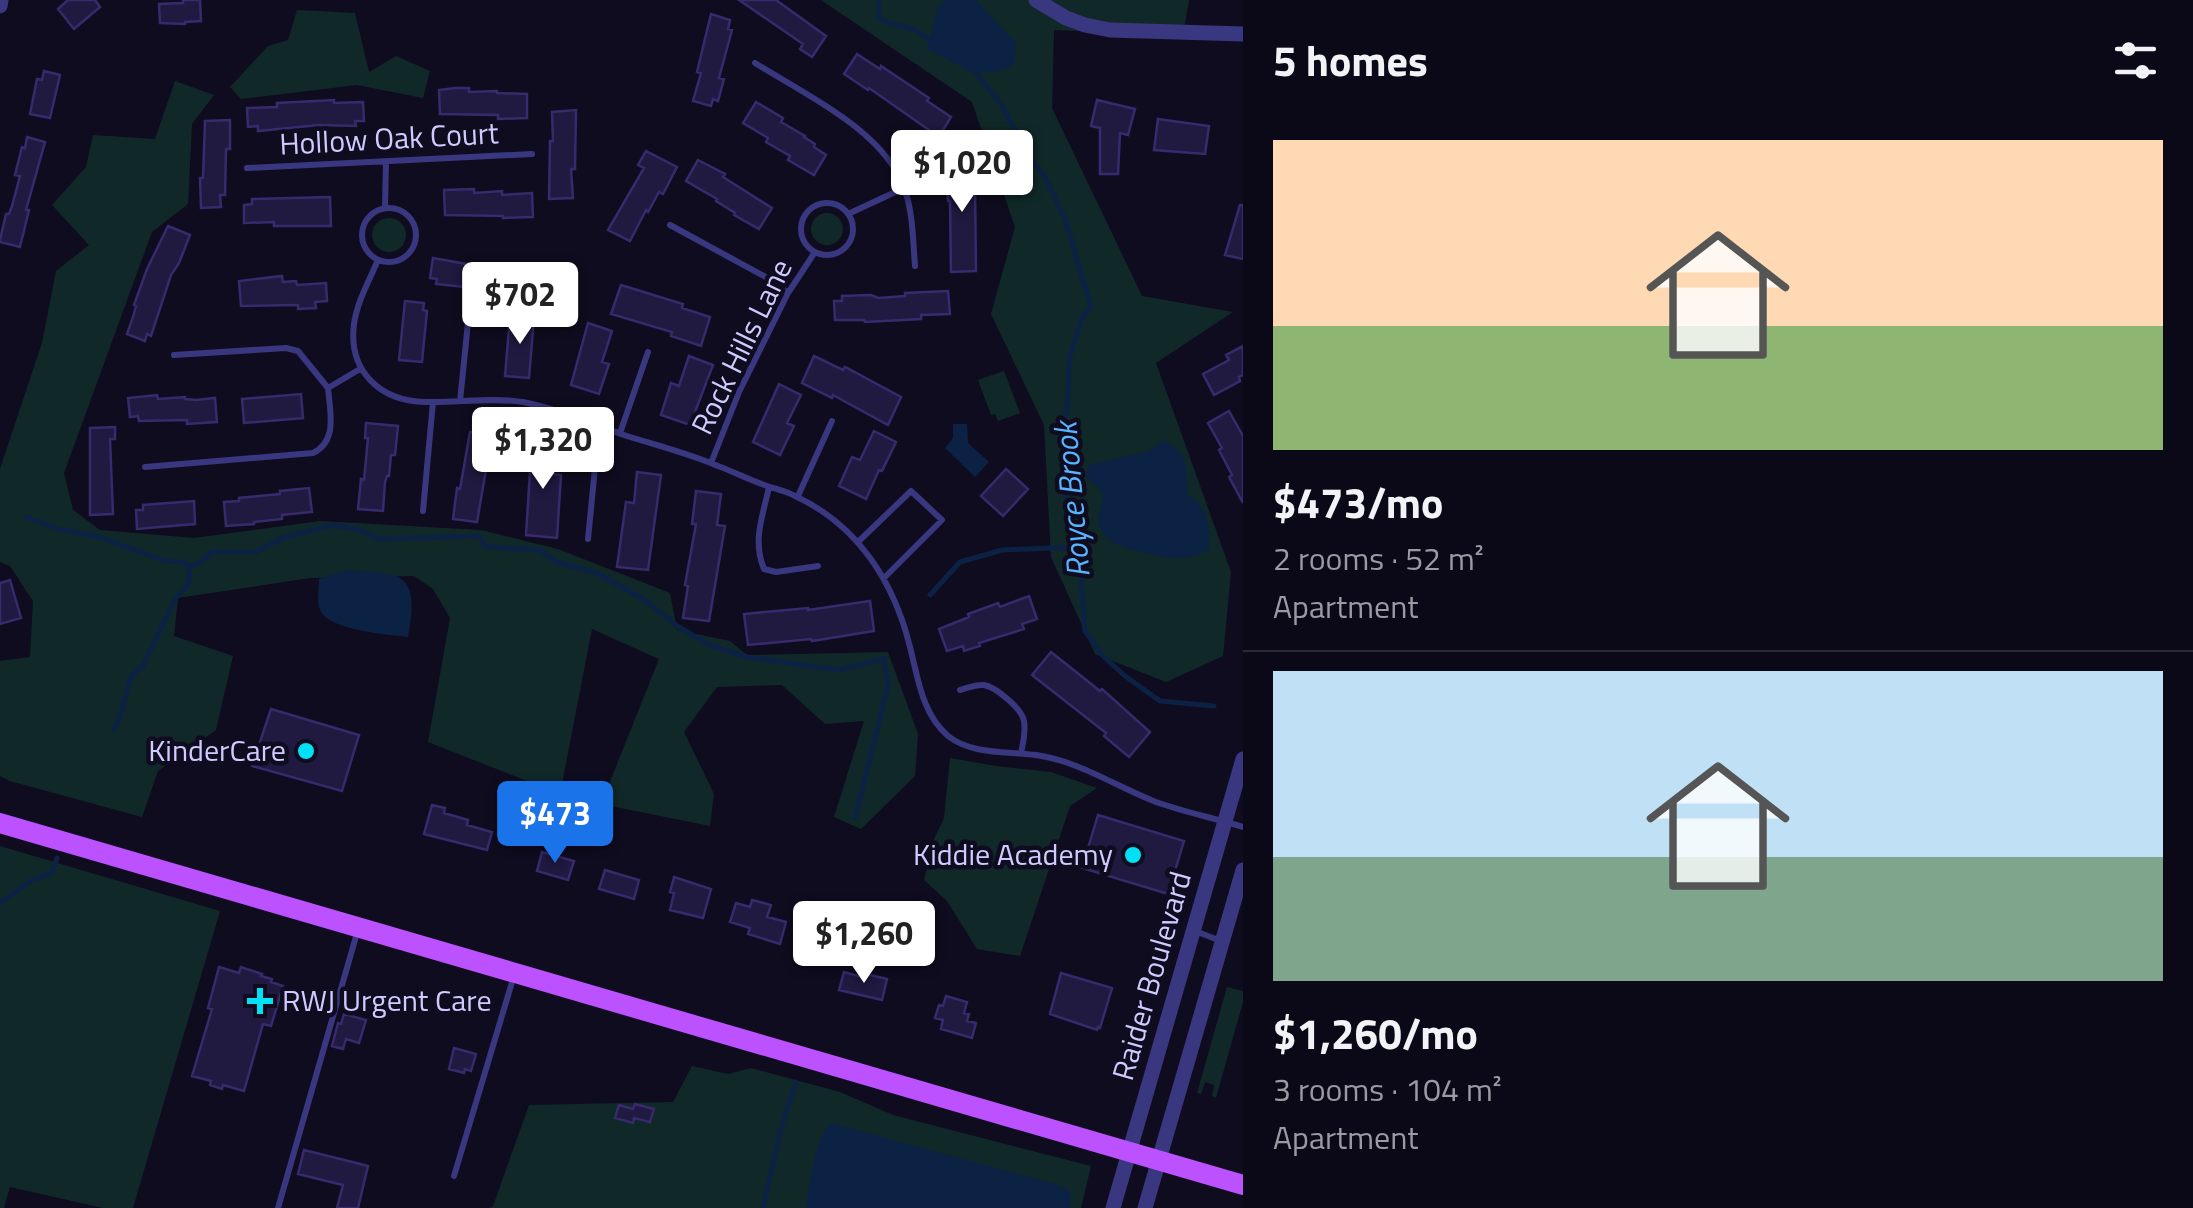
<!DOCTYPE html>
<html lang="en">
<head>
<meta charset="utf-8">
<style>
  :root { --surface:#0b0918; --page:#191725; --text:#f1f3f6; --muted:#9a9aa2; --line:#2b2a37; --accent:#1a73e8 }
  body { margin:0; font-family:"Titillium Web",sans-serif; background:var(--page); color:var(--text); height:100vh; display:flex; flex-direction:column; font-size:38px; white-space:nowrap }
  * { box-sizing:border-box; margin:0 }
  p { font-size:32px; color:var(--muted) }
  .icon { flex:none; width:55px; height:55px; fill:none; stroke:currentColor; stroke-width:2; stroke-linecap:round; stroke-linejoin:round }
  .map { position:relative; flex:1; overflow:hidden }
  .drawer { display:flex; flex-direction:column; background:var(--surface); width:950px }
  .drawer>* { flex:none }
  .price { position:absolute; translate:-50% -85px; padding:0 22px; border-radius:10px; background:#fff; color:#222; font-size:32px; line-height:65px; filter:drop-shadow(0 2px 5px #0008) }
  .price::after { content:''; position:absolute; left:50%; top:60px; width:30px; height:22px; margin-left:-15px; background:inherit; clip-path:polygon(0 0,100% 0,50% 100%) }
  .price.current { background:var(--accent); color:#fff }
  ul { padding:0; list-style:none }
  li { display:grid; align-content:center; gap:20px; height:530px; padding:0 30px }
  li+li { border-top:2px solid var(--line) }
  li span { display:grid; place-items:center; height:310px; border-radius:0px; color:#555 }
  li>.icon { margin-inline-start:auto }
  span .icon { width:180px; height:180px; fill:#fffc; stroke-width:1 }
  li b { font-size:42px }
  h2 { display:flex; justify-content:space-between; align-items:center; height:120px; padding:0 30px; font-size:42px }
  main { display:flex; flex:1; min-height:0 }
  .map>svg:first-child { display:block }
</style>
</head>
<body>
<main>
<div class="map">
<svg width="1243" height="1208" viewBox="0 0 1243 1208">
  <rect width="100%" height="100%" fill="#0f0c20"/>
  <path fill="#102928" d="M821,0H1189L1183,35L1054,30L1052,108L1142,296L1233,312L1156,363L1231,572L1223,656L1166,682L1095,654L1051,557L1044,425L991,314L1015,227L972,102Z
    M297,10L355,13L369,72L396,56L430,71L423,98L357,85L241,99L230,87L268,46L288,40Z
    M175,81L214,95L192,124L188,204L152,232L64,473L73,510L100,530L194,538L320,521L481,530L558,549L670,593L677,630L730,641L747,655L888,652L918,734L915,776L861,829L834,817L864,721L825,724L782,685L717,687L684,732L714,794L710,826L601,804L659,659L592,629L560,794L428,742L450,618L433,589L414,576L310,578L178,598L174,636L233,656L216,730L158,771L142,817L10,781L0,776V661L30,657L33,601L10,566L0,562V469L42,343L56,271L89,245L52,205L86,167L93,135L155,139Z
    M811 229a16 16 0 1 1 32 0a16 16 0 1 1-32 0Z
    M372 235a17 17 0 1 1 34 0a17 17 0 1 1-34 0Z
    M1004,371L1020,413L998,421L995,414L991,415L978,380Z
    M950,758L996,766L1051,772L1097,788L1070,806L1020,956L977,949L947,901L924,880L934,839L944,818Z
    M0,846L220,911L133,1208H103L10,1187L4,1208H0Z
    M1227,987L1243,991V1002L1216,1098L1212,1096L1214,1085L1205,1082L1201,1094L1197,1093Z
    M692,1066L728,1074L751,1068L840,1092L893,1115L1091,1166L1081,1208H489L493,1206L529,1105L673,1102Z"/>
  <path fill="#0c2244" d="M947,0H976L1016,43L1014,65L999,71L973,73L927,49L938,6Z
    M953,424H967L968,443L989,462L975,477L945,448L953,438Z
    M1164,440C1191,457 1185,466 1188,495C1207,505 1211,528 1209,549C1202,553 1196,557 1187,558C1168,560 1110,550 1101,530C1090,504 1121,500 1085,477L1089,465L1149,451Z
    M344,570C402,574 420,570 408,637C389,635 331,630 321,612C316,603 319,589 319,579Z
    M831,1123L1055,1184L1070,1191V1208H806C810,1185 814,1140 831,1123Z"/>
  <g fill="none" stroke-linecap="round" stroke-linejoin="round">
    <path stroke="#0c2244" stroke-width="5" d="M879,0V17L887,23L914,29L932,42
      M974,71L1001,104L1026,152L1045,177L1065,219L1091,307L1083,316L1070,355L1067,409L1061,436L1065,491L1074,547L1080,563L1085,631L1104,657L1125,676L1160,701L1214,706
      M26,517L59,529L99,537L165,561L182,562L190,566L200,563L211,552H256L283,538L332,525L360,530L380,539L479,536L486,547L540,550L556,562L596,573L642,598L677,626L712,646L747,657L838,670L884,659L888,685L855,818
      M930,595L960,562L1002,550L1074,547
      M114,730L121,714L131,676L143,666L175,599L188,585L190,566
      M0,903L32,880L52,873L57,858
      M763,1208L782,1124L796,1082"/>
  </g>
  <path fill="#201940" stroke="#372a6d" stroke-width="2.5" d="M68,0H95L100,7L74,29L58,9Z
    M183,0H200L201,21L185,22V24L160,23L159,4L183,3Z
    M739,0H776L826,36L812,57L800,49L803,44Z
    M711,14L730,20L728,29L732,30L719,78L724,79L718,101L713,99L711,106L693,101L701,73L697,72Z
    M857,54L880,69L881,66L929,98L927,101L951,117L939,137L869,88L868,90L844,74Z
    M44,71L60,75L50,118L30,114L37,79L42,80Z
    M455,88H469V92L497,91V93L527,94V118L498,119V115L440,114L439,90Z
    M334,100V103L363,102L364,121H355L356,126L319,125L258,131V126L248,127L247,108L277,107V103Z
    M1097,100L1135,109L1128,135L1120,133L1118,174H1100V128L1091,126Z
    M756,102L783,118L781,122L805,136L804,137L815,144L814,147L826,155L814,175L788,160L790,156L766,142L768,138L743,123Z
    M576,110L575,169H571L573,198L549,199L550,141H553L552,112Z
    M1158,119L1209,126L1205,154L1154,150Z
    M230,120V149H226L225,195H220L221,207L201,208L200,178H203L205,121Z
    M27,137L45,142L26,210H29L20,247L0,242V240L6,214H9L12,206L20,176L15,175L22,147L25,148Z
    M646,151L677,167L663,194L659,192L648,212L646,210L630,241L608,230L644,168L638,165Z
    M969,156L970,185H975L976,271L951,272L950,201H948L946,157Z
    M698,160L725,174L723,177L772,208L759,229L734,215L735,213L716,201L717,199L686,181Z
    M474,189V193L502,191V195L532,193L533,217L503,218V216L445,215L444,190Z
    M330,197L331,226H274V222L244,223V205L252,204V199Z
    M1240,205H1243V259L1225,255Z
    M168,226L190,235L179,263L171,275L151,336L147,334L145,341L127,334L133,317L136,306L134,305L147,269Z
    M433,258L489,268L488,272L518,275L515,299L486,295V292L464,290L465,287L436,284L437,279L430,278Z
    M282,276L283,282L296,281L297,285L326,283L327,301L315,302L316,308L298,309V305L241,306L239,281Z
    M621,285L683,304L682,308L710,317L701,346L671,336L672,332L611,314Z
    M948,291L950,314L921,315V319L865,322L864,320H835L834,301H842V296L871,295L878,298L905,296V293Z
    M405,301L424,303L423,310L427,311L422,362L399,360Z
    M510,316L534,318L529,378L505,376Z
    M588,323L612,331L602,362L609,364L599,394L571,385Z
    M1243,346V375L1239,377L1240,381L1214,395L1203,374L1229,360L1226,355Z
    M689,356L713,365L690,425L661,415L671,383L679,386Z
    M814,356L843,370L845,367L901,397L888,425L833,395L832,398L802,383Z
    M779,384L801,395L787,423L794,426L780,455L753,442Z
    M301,394L303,418L244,423L242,399Z
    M157,395L158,399L185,397V399L196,400L215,398L217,422L187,424V420L139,421L138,416L130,417L128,398Z
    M1229,411L1243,436V503L1229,477L1232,475L1219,450L1222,448L1208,423Z
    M366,423L398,426L395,455H391L389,476H387L385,482L383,511L358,509L361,479L364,480L368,438H365Z
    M115,427V439H110L113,514L90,515V428Z
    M874,431L896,442L882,471L879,470L866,499L839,486L852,457L860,460Z
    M470,432L492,435L477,522L453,519L457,488L460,489Z
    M532,440L556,442L553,474L561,475L557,538L526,535Z
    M1006,469L1028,489L1003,516L981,496Z
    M637,472L661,475L648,570L617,567L626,502L634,503Z
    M309,488L312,512L282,515V519L254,522V524L226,526L224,502L239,501V498L280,494V491Z
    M696,491L721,494L717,525L725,526L709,621L683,618L688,586L685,585L696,524H692Z
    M194,501L195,524L137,529L136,510H143V505Z
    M10,580L21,618L0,624V583Z
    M1029,596L1037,619L1022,624L1024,629L979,643L980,646L964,651L963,646L947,651L939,629L969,617L968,614L998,603L1000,607Z
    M870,601L874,631L812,641L811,639L748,645L744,614L808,608V610Z
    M1051,652L1100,691L1102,689L1150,732L1129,757L1104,736L1106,733L1032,675Z
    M271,709L359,735L342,791L252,766Z
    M432,805L445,808L444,813L468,820L467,825L492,832L487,850L424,834Z
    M1098,815L1184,841L1168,894L1082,868Z
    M542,852L574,861L568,880L537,871Z
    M605,870L639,880L634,899L599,889Z
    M674,877L711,889L703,918L670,910L674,893L670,892Z
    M752,900L771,905L767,917L786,922L780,944L748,934L750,928L730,922L736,903L750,907Z
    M219,967L239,973L241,967L262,974L261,976L272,979L271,982L283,986L271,1026L263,1024L244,1091L223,1085L222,1089L210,1085L211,1081L192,1076L212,1009L208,1008Z
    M844,972L865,978L866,974L887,979L882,1000L839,990Z
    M1061,973L1112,988L1100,1028L1098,1027L1097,1030L1050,1014Z
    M946,996L967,1002L964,1013L969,1014L967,1021L976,1023L972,1038L941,1029L943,1020L935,1018L939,1005L943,1006Z
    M344,1014L366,1020L359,1043L346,1039L343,1049L332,1046L338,1023L341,1024Z
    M454,1048L476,1054L471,1071L465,1069L464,1073L449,1069Z
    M635,1104L654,1109L650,1122L634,1118L633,1123L615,1118L619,1105L633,1109Z
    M304,1150L368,1166L358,1208H337L343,1185L298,1174Z"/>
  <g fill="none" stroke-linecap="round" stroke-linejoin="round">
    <path stroke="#2db1a7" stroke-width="2.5" stroke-dasharray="5 8" stroke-linecap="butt" d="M761,303L767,292"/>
    <path stroke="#39377f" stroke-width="6" d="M755,63C806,95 885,131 905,190C913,214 913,241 915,266
      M247,168L532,154
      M801 229a26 26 0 1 1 52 0a26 26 0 1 1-52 0Z
      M362 235a27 27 0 1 1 54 0a27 27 0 1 1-54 0Z
      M385,208L386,162
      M848,214L904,188
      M670,225L773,281L788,293
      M378,260C369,281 357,302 354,324C348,370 379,401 425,402C458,403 490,397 523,402C558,409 590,423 624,435C655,445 687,453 718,466C734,472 750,480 767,486C776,489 786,491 795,496C858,525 894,582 910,647C918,678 922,714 948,736C972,755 1007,751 1036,755C1079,761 1115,786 1156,802C1184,812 1214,818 1243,827
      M174,355L286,348L298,351L328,388
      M328,388L360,369
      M460,401L469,313
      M620,433L648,352
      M711,463L739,392L788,293L815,252
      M145,467L313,453C338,441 330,412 328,388
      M769,487C763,516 752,540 764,569L776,572L818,566
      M798,496L832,421
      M423,511L433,402
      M588,539L595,468L606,428
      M859,541L911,491L942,520L884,578
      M960,690C968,688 976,684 984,685C996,687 1022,709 1024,721C1026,732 1023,743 1021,753
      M1195,931L1221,941
      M454,1176L513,979
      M278,1208L357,933"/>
    <path stroke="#39377f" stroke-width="15" d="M1036,0L1066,18L1085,25L1110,30L1243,34
      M0,6L1,0
      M1113,1208L1243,759
      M1145,1208L1243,870"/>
    <path stroke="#bc52ff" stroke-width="20" d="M0,823L1243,1185"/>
  </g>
  <g fill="#00e0f6" stroke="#0f0c20" stroke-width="4">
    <circle cx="306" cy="751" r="10"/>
    <circle cx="1133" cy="855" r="10"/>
    <path d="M255 986h10v10h10v10h-10v10h-10v-10h-10v-10h10z"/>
  </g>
  <g text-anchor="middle" stroke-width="9" stroke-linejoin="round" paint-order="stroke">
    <g font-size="30" fill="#d0cbff" stroke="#0f0c20">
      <text transform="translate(389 139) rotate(-3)" y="10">Hollow Oak Court</text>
      <text transform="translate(742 347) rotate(-64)" y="10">Rock Hills Lane</text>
      <text transform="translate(1152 976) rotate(-74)" y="10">Raider Boulevard</text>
    </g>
    <g font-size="30" fill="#d0cbff" stroke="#0f0c20" text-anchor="end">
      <text x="286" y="761">KinderCare</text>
      <text x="1113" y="865">Kiddie Academy</text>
      <text x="282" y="1011" text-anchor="start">RWJ Urgent Care</text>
    </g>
    <g font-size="32" font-style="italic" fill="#59b4ff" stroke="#0f0c20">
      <text transform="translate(1072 500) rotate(-95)" y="11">Royce Brook</text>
    </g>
  </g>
</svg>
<b class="price" style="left:962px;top:215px">$1,020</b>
<b class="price" style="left:520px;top:347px">$702</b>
<b class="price" style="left:543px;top:492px">$1,320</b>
<b class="price current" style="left:555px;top:866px">$473</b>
<b class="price" style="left:864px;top:986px">$1,260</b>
</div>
<section class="drawer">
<h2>5 homes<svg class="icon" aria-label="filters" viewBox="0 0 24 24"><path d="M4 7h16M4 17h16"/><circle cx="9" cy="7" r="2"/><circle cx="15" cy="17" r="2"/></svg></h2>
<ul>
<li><span style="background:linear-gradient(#ffd9b3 60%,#8fb573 0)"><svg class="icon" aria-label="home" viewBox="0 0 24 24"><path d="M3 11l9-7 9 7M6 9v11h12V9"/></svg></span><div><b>$473/mo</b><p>2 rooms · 52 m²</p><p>Apartment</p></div></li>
<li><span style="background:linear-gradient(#bfe0f5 60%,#7fa58c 0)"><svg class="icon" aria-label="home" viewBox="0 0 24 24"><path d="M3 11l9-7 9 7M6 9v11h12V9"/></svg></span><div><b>$1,260/mo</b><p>3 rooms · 104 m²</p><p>Apartment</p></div></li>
</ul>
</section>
</main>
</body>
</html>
